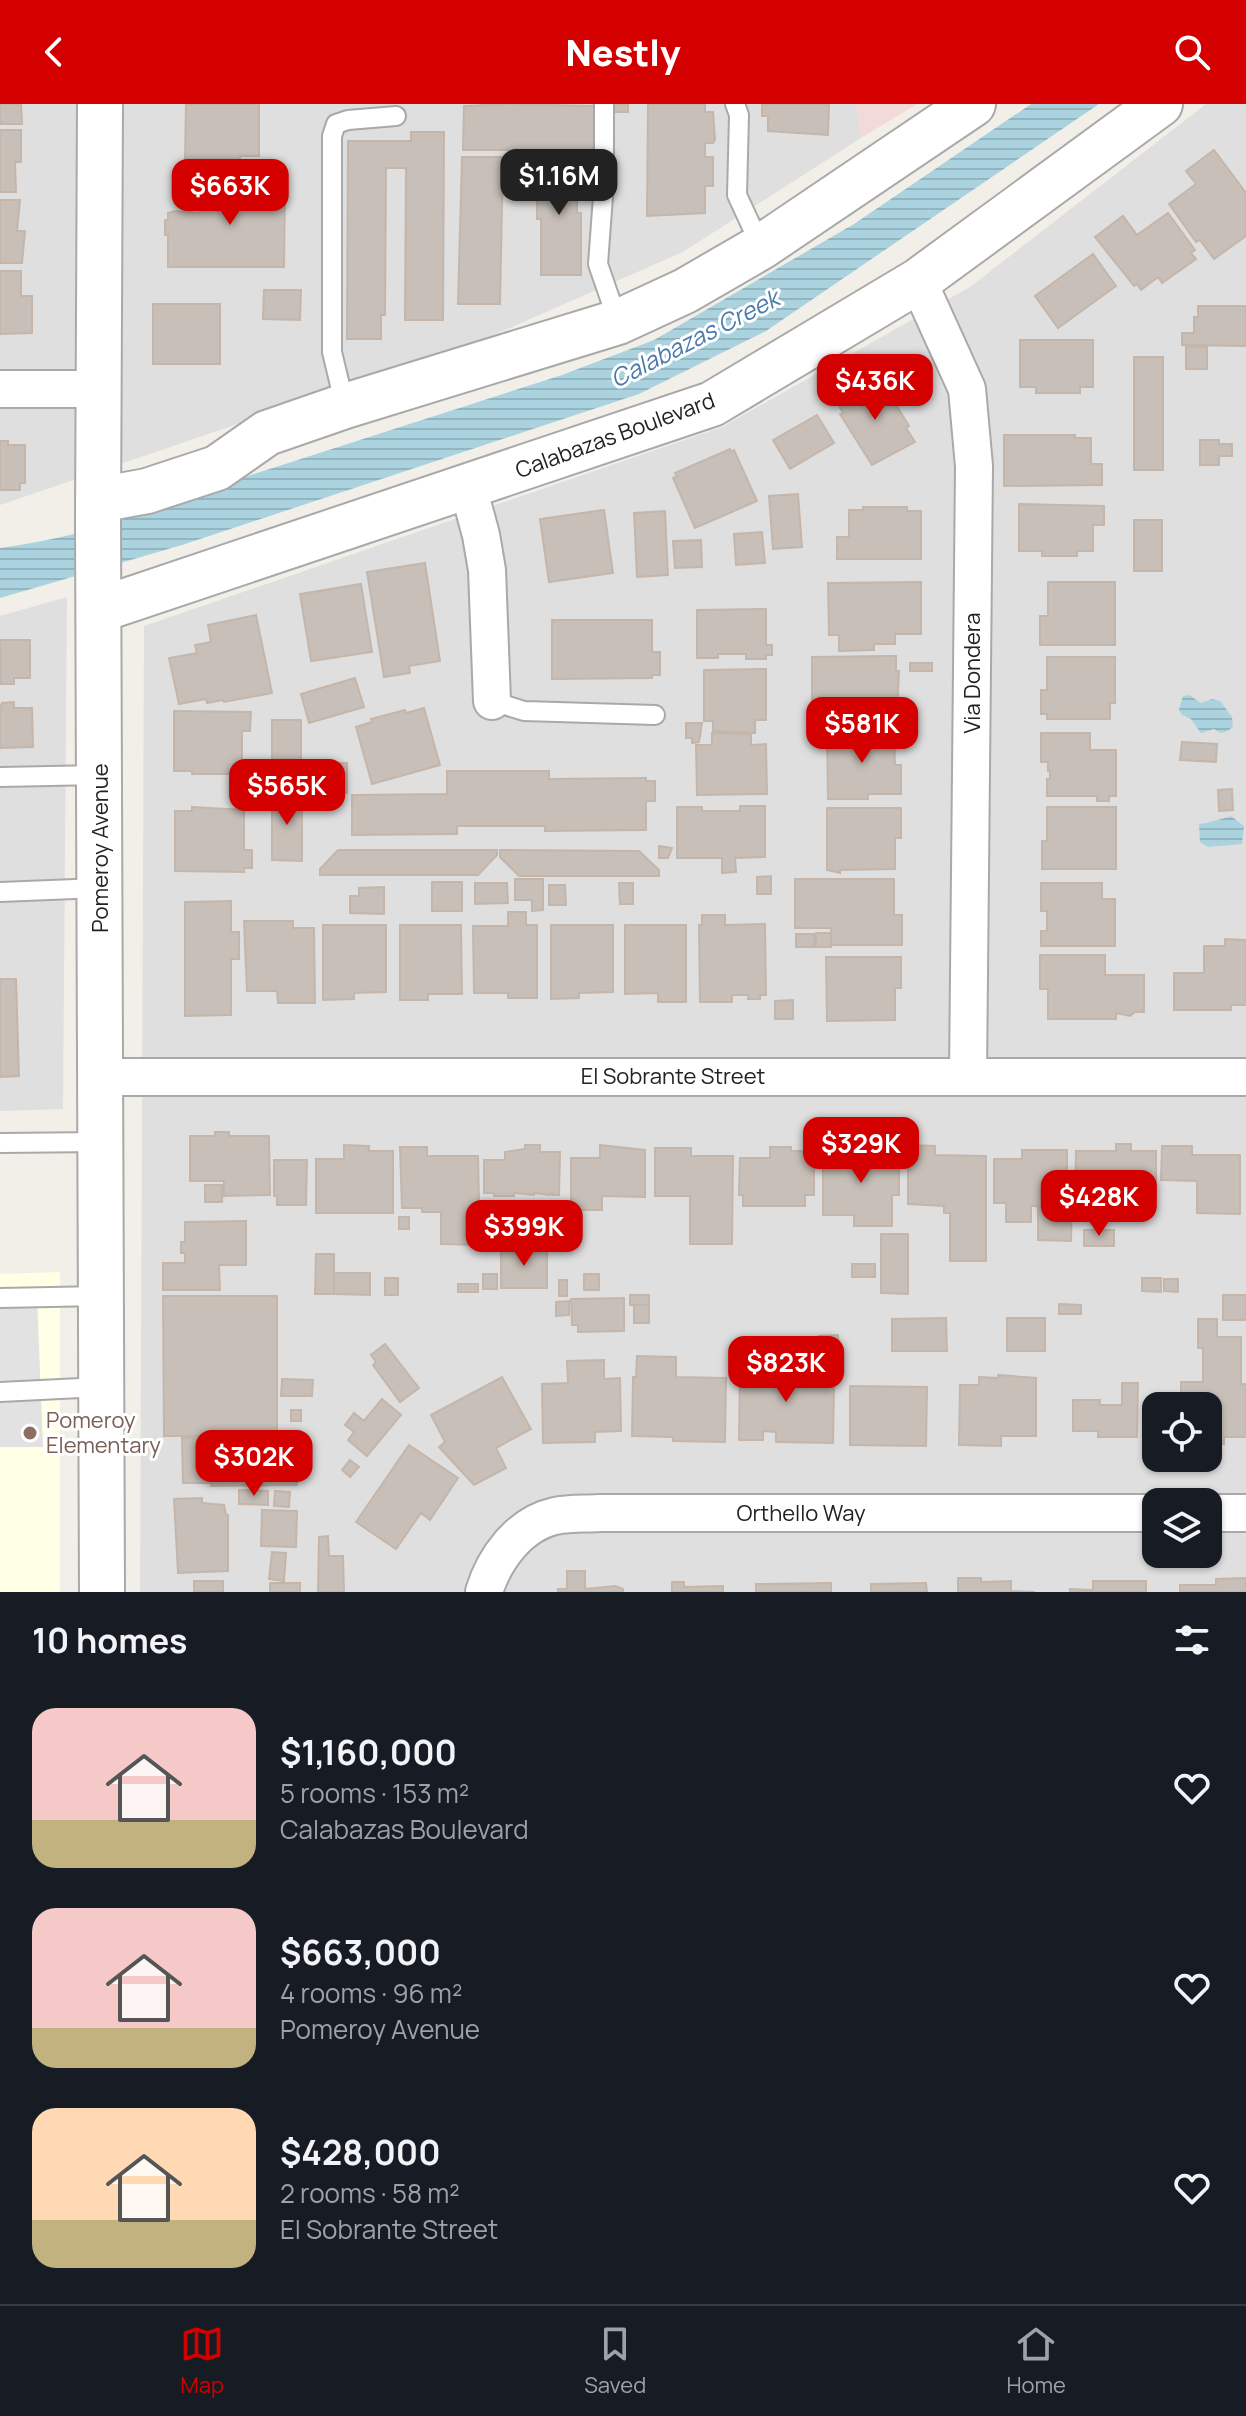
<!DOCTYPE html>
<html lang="en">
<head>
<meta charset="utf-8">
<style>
  :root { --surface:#171b24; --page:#20242c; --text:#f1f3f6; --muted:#9ea1a6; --line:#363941; --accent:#d40000 }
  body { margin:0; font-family:Manrope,sans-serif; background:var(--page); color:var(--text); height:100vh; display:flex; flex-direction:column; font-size:30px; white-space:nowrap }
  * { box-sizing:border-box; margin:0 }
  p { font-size:26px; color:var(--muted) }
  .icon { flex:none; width:44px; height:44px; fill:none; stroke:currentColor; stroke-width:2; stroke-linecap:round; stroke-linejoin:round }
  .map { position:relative; height:1488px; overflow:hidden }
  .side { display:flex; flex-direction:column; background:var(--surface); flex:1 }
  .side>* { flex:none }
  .tools { position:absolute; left:1142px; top:1288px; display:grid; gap:16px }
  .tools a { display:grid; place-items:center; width:80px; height:80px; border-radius:16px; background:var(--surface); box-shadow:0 2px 6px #0004; font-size:40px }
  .price { position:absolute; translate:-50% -68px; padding:0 18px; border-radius:16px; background:var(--accent); color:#fff; font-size:26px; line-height:52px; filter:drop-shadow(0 2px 4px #0008) }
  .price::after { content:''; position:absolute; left:50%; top:48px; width:24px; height:18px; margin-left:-12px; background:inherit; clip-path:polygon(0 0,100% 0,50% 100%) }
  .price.active { background:#222; color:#fff }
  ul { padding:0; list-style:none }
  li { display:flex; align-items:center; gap:24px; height:200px; padding:0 32px }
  li span { display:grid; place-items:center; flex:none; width:224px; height:160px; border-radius:24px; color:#555 }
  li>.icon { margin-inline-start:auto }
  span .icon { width:96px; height:96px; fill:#fffc; stroke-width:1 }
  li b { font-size:34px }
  h2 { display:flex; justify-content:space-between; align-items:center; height:96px; padding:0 32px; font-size:34px }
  header { display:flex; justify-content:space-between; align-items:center; height:104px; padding:0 32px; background:var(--accent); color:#fff; font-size:36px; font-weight:800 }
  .dock { display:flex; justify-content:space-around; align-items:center; height:112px; border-top:2px solid var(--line); background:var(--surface); font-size:22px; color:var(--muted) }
  .dock a { display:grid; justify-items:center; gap:4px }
  .dock .active { color:var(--accent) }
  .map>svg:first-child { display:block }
</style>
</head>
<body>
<header><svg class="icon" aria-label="back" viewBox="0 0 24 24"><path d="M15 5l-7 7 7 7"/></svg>Nestly<svg class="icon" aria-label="search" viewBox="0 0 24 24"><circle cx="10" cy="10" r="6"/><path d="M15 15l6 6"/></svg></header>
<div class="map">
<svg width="1246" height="1488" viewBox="0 0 1246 1488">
  <defs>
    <pattern id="water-rules" width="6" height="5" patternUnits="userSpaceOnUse" patternTransform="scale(2)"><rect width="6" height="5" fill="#aad3df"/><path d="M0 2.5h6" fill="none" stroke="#92b5bf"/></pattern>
  </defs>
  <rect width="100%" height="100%" fill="#f2efe9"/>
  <path fill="#e0dfdf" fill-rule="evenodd" d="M0,0H857L861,34L683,148L473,240L0,401Z
    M1206,0H1246V1488H140L144,522L722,323L970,183ZM1156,1302H1208V1354H1156ZM1156,1398H1208V1450H1156Z
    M67,493L63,1005L0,1007V512Z"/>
  <path fill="#f2dad9" d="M857,0H917L861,34Z"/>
  <path fill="#ffffe5" d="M60,1168V1488H0V1170Z"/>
  <path fill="#e2e2e2" d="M37,1193L43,1343H0V1194Z"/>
  <path fill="url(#water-rules)" d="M1031,0H1099L766,227L639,290L182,441L0,494V444C60,436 117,421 173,396L562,271L654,236L854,120Z
    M1189,591L1201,599L1212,595L1220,597L1232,613L1233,623C1225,629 1222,631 1214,625L1201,629L1191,615L1182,611L1179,606L1183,592Z
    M1231,712L1244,722L1242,740L1208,743L1200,738L1199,720C1210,719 1220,715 1231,712Z"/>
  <path fill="#c7bfb8" stroke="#c4b6ab" stroke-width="2" d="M0,0H21L22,20H0Z
    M186,0H259V52H240V71H210V56H185Z
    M507,0L596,2L595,46H545V53L535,52V46H463L464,2Z
    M614,0H628V8H614Z
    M648,0H705V8H713L715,36L713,39H705V53H713V82H705V109L647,112Z
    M762,0H829L828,31L768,27V12H762Z
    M0,26H21V58H15L16,88H0Z
    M411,28H444L443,216H405L406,64H386L385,211H381V235H347L348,37H411Z
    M1214,46L1246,89V132L1214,155L1200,136L1196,138L1169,100L1196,80L1186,67Z
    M462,53H503L500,200H458Z
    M537,54L577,55V109H581V171H541V115H537Z
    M200,78H285L284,163H168V131H165V116H168V109L175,107L200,109Z
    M0,96H20L17,127H25L22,159H0Z
    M1168,109L1195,146L1191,149L1196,155L1162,179L1158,173L1141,186L1137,180L1134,182L1095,133L1123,112L1137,131Z
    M1093,150L1116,182L1058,224L1035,192Z
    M0,167H21V192H32V229L0,230Z
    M264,186H301L300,216L263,215Z
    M153,200H220V260H153Z
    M1198,202H1246V242L1182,241V229H1194V213H1198Z
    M1020,236H1093V283H1080V289H1036V283H1020Z
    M1186,243H1207V265H1186Z
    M1134,253H1163V366H1134Z
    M875,275L884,289L887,286L909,322L906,324L915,338L872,361L840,310L843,309L837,298Z
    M817,311L834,339L790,365L773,336Z
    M1004,331H1075V334H1091V360H1102V381L1004,382Z
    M1200,336H1219V340H1232V352H1219V361H1200Z
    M0,337H8V341H25V379H20V386H0Z
    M730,345L731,348L734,346L757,397L695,424L673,374L677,372L675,369Z
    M798,390L802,443L773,445L769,392Z
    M1019,400L1104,402V421H1093V447H1077V452H1042V447H1019Z
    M863,403H907V407H921V455H837V433H849V406H863Z
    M604,406L613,469L549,478L540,415Z
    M665,407L668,471L637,473L634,409Z
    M1134,416H1162V467H1134Z
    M762,428L765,459L736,461L734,430Z
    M701,436L702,463L675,464L673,437Z
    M425,459L440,557L409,562L410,569L384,573L367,468Z
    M921,478V530H895V540H874V546L839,547V531H829L828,479Z
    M1048,478H1115V541H1040V512H1048Z
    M361,480L372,548L311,557L300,490Z
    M766,505V541H772V551H766V555H746V550H718V554H697V506Z
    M256,511L272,589L224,598L223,596L207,599L206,595L179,600L169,554L197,549L195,541L211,538L208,521Z
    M552,516H652V548H660V571H652V574L552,575Z
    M0,536H30V574H14V580H1Z
    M891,552H896V567H899L897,613L825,616L824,601H812V553Z
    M1047,553H1115V599H1110V615H1047V610H1041V586H1047Z
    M910,559H932V567H910Z
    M766,565V616H755V629L713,627V617H704V566Z
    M355,574L364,603L309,619L301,590Z
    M14,598V604H32L33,643L0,644V605L2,599Z
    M424,604L440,661L372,680L356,623L372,618L371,615L405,606L406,609Z
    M174,607L251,608L250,627H242V667H231V670H192V667H174Z
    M272,616H301V685H272Z
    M686,619H702L699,638L692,639V634H686Z
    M894,627L895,661H901V690H868V695H828L827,628Z
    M712,629L751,630V641L766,640L767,690L697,691L696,641H712Z
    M1041,629H1090V646H1116V692H1109V697H1097V692H1047V675H1050V667H1048V658H1041Z
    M1182,638L1217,640L1216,658L1180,656Z
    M304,659H347V689L303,688Z
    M447,667H549V675L646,674V677H655V697H646V726L545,727V722H457V730L352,731V691L447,690Z
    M1232,685L1233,706L1219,707L1218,686Z
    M272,689H302V757L272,756Z
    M740,702H765V753L735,754L736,768L722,769V754H677V703H702V707H740Z
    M192,703L244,706V746H252V764H244V768L175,767V707H192Z
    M1047,703H1116V765H1042V737H1047Z
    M827,704H901V734H895V765L840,766V769L827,766Z
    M659,742L672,744L668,754H659Z
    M338,746H497V751L478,771H320V765Z
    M500,746L639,747L659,766V772H519L500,753Z
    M771,772V790H757V773Z
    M515,775H543V806L532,807V796H515Z
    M795,775H894V811H902V841H831V824H795Z
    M432,778H462V807H432Z
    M475,779H507L508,799L475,800Z
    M619,779H633V800H620Z
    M1041,779H1102V795H1115V842H1041V827H1047V807H1041Z
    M549,781H565L566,801H549Z
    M384,783V810L350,809V792H359V784Z
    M231,797V828H239V855H231V911L185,912V798Z
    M508,808H526V821H537V894H508V889H474L473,822H508Z
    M702,811H725V821L765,820L766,891H760V895H748V891H732V898H700L699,821H702Z
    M244,817H293V824H314L315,899H278L277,887H247Z
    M323,821H386V888L354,889V895L323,896Z
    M400,821H461L462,890H428V896H400Z
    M551,821H613V888L579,889V894L551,895Z
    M625,821H686V898H658V889L625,890Z
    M816,829H831V843H816Z
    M796,830H814V843H796Z
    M1225,835L1246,836V901H1231V906H1174V869H1204V842H1225Z
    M1040,851H1105V871H1144V908H1135L1130,912L1116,909V915H1048V885H1040Z
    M826,853H901V884H895V916L827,917Z
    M0,875H16L19,972L0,973Z
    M793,896V915H775V897Z
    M215,1028H229V1032H269L270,1091L224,1092V1077H190V1032H215Z
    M1116,1040H1131V1047H1156V1091L1075,1090L1076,1047H1116Z
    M344,1041L369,1042V1047H393V1109H316V1055H344Z
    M525,1041H540V1048H560L559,1091H552V1089L549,1091L534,1089V1091L514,1089V1092H494V1089H484V1056H505V1048L525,1045Z
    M600,1041L645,1046V1093L602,1092V1106H571V1054H600Z
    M862,1041H876V1047H899V1091H892V1122H854V1111H823V1047H862Z
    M908,1041L935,1042V1051L986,1052V1157H950V1109H944V1102L908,1100Z
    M1162,1042H1192V1051H1240V1110L1197,1109V1077L1161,1076Z
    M400,1043H427V1052H478L480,1141L441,1140V1108H422V1104H402Z
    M770,1043H791V1047H814V1091H805V1102H743V1091H739L740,1054H770Z
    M655,1044H691V1052H733L732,1140H690V1092H655Z
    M1022,1046H1067V1088H1072L1071,1137L1038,1136V1102H1031V1118H1006V1099H994V1055H1022Z
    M274,1056H307L306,1101H277V1092H274Z
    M205,1081H222V1098H205Z
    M399,1113H409V1125H399Z
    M246,1117V1161H219L220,1186H163V1159H185V1149H181V1138H185V1118Z
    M1084,1126H1114V1142H1084Z
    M881,1130H908V1190L881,1189Z
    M501,1143L547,1144V1184H501Z
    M316,1150H334V1190H315Z
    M852,1160H875V1173H852Z
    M334,1169H370V1191L334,1190Z
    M483,1170H497V1185H483Z
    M584,1170H599V1186H584Z
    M385,1174H398V1191H385Z
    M1142,1174H1161V1188L1142,1187Z
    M1164,1175H1178V1188L1164,1187Z
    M559,1176H567V1192H559Z
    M458,1180H478V1188H458Z
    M630,1191H649V1201H630Z
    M1223,1191H1246V1216H1223Z
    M163,1192H277V1332H164Z
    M624,1194V1227L578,1228V1221H572L571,1195Z
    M569,1197V1211L556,1212V1198Z
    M1059,1200L1081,1201V1210H1059Z
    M634,1201H649V1219H634Z
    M946,1214L947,1247H892V1215Z
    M1007,1214H1045V1247H1007Z
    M1198,1215H1217V1233H1241V1280H1246V1333H1224V1340L1208,1339V1302H1171V1296H1181V1278H1203V1244H1198Z
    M838,1231L839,1246L820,1247L819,1232Z
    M385,1240L419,1284L400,1298L373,1261L376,1258L371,1251Z
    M839,1248V1261L821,1262L820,1249Z
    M637,1252L676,1253V1273L726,1274L725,1338L673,1337V1333L632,1332L633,1273H636Z
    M604,1256V1275L620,1274L621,1327L595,1328V1338L543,1339L542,1280L568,1279L567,1257Z
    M782,1258L795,1259V1264H828L827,1280L834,1281L833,1339L776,1338V1328L763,1327V1336H739L740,1262L782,1263Z
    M998,1271L1036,1274V1332H1001V1342L959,1341L960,1281H979V1273L998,1274Z
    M502,1273L531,1325L496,1344L506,1364L474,1381L439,1343L445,1338L431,1311Z
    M282,1275L313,1276L312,1292H281Z
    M1122,1279H1138L1137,1333H1098V1327H1073V1296H1100V1301H1122Z
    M850,1282L927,1283L926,1342L850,1341Z
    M382,1295L401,1311L367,1352L348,1336L354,1328L345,1321L354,1309L364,1317Z
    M291,1306H301V1317H291Z
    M182,1334L296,1336L297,1381L211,1382V1379H183Z
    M409,1341L458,1374L430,1416L421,1409L396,1445L356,1418Z
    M350,1356L359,1363L350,1373L342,1366Z
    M239,1386L268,1387V1401L239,1400Z
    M275,1387L290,1388L289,1403L274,1402Z
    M202,1394V1399L224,1401L226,1411H228V1467L178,1469L174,1395Z
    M262,1406L297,1407L296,1443L261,1442Z
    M328,1432L329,1452H343L344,1488H318L319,1433Z
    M272,1448L286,1449L284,1477L269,1475Z
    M567,1467H585V1485L615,1482L623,1485V1488H558V1485H567Z
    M958,1474H981V1478L1011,1477V1487L1035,1488H958Z
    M1246,1474V1488H1180V1481H1216V1475Z
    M194,1477H223V1488H194Z
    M1093,1477H1146V1488H1070V1485L1093,1486Z
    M672,1478H684V1483L723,1482V1488H672Z
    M270,1479H300V1488H270Z
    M831,1479V1488H756V1480Z
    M926,1479L927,1488H871V1480Z"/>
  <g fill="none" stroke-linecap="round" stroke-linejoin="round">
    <g stroke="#a9a9a9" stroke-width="22">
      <path id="service" d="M604,0V79L598,160L618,218
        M735,0L739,11L737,91L761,143
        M345,302L332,248V32L336,20L348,16L396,12
        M492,597L524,607L655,611
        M0,673L100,671
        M0,788L100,784
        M0,1039L101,1038
        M0,1194L101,1192
        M0,1288L101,1283"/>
    </g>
    <g stroke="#a9a9a9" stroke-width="40">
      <path id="minor" d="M918,177L967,285L974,362L968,972
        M0,285H100
        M468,383L481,431L487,466L492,597
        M101,973H1246
        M1208,1409H1246
        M484,1488C494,1455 519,1420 555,1412C569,1409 585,1410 599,1409H1156"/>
    </g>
    <g stroke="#a9a9a9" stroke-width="48">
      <path id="tertiary" d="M100,0L98,418L102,1488
        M98,396L147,387L217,364L267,329L345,302L618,218L685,187L761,143L973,0
        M99,506L712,300L918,177L1160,0"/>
    </g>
    <use href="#service" stroke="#fff" stroke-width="18"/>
    <use href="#minor" stroke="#fff" stroke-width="36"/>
    <use href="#tertiary" stroke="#fff" stroke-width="44"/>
  </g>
  <circle fill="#8d6e63" stroke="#fff" stroke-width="3" cx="30" cy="1329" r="8"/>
  <g text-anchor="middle" stroke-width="6" stroke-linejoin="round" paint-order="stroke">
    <g font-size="22" fill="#222" stroke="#fff">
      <text transform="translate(615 331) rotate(-20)" y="8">Calabazas Boulevard</text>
      <text transform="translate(972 569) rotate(-90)" y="8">Via Dondera</text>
      <text transform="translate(100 744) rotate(-90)" y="8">Pomeroy Avenue</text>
      <text x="673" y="980">El Sobrante Street</text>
      <text x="801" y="1417">Orthello Way</text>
    </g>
    <g font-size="22" fill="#785e54" stroke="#fff" text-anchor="start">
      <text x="46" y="1324">Pomeroy<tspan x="46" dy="25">Elementary</tspan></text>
    </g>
    <g font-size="24" font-style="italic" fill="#4a7aab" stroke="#fff">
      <text transform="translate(695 235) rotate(-27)" y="8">Calabazas Creek</text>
    </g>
  </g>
</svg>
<div class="tools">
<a><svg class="icon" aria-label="locate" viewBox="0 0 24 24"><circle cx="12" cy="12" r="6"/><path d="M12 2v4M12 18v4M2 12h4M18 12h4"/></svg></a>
<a><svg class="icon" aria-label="layers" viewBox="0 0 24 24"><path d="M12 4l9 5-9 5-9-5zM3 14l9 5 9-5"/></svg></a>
</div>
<b class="price active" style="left:559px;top:113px">$1.16M</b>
<b class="price" style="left:230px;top:123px">$663K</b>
<b class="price" style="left:875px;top:318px">$436K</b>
<b class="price" style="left:862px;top:661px">$581K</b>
<b class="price" style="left:287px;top:723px">$565K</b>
<b class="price" style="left:861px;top:1081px">$329K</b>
<b class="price" style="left:1099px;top:1134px">$428K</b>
<b class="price" style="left:524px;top:1164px">$399K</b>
<b class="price" style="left:786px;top:1300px">$823K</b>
<b class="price" style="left:254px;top:1394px">$302K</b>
</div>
<section class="side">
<h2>10 homes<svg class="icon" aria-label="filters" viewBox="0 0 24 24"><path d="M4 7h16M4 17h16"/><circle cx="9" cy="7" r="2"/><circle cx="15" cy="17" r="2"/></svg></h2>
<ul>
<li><span style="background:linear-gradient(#f6c9c9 70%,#c2b280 0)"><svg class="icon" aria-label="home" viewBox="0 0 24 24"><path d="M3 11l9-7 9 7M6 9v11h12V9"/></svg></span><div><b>$1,160,000</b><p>5 rooms · 153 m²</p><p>Calabazas Boulevard</p></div><svg class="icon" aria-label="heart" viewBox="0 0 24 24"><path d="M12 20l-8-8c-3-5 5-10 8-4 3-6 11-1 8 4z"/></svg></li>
<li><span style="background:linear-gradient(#f6c9c9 75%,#c2b280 0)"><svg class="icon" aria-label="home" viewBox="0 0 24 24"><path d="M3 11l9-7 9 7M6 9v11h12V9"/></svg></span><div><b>$663,000</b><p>4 rooms · 96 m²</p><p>Pomeroy Avenue</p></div><svg class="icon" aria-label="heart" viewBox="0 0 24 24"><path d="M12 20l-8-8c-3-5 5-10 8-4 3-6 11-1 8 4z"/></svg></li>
<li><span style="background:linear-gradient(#ffd9b3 70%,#c2b280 0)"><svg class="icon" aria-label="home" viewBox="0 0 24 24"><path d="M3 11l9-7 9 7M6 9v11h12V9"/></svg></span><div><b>$428,000</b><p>2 rooms · 58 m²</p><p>El Sobrante Street</p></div><svg class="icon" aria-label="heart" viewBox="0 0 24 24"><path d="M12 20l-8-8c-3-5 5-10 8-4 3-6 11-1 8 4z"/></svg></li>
</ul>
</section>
<nav class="dock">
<a class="active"><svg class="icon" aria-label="map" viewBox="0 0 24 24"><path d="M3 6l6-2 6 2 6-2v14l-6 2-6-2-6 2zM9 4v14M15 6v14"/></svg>Map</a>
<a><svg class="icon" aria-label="saved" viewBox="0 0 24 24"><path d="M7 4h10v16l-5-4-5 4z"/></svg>Saved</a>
<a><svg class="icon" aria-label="home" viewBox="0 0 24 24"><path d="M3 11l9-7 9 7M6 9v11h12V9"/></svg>Home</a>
</nav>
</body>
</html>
